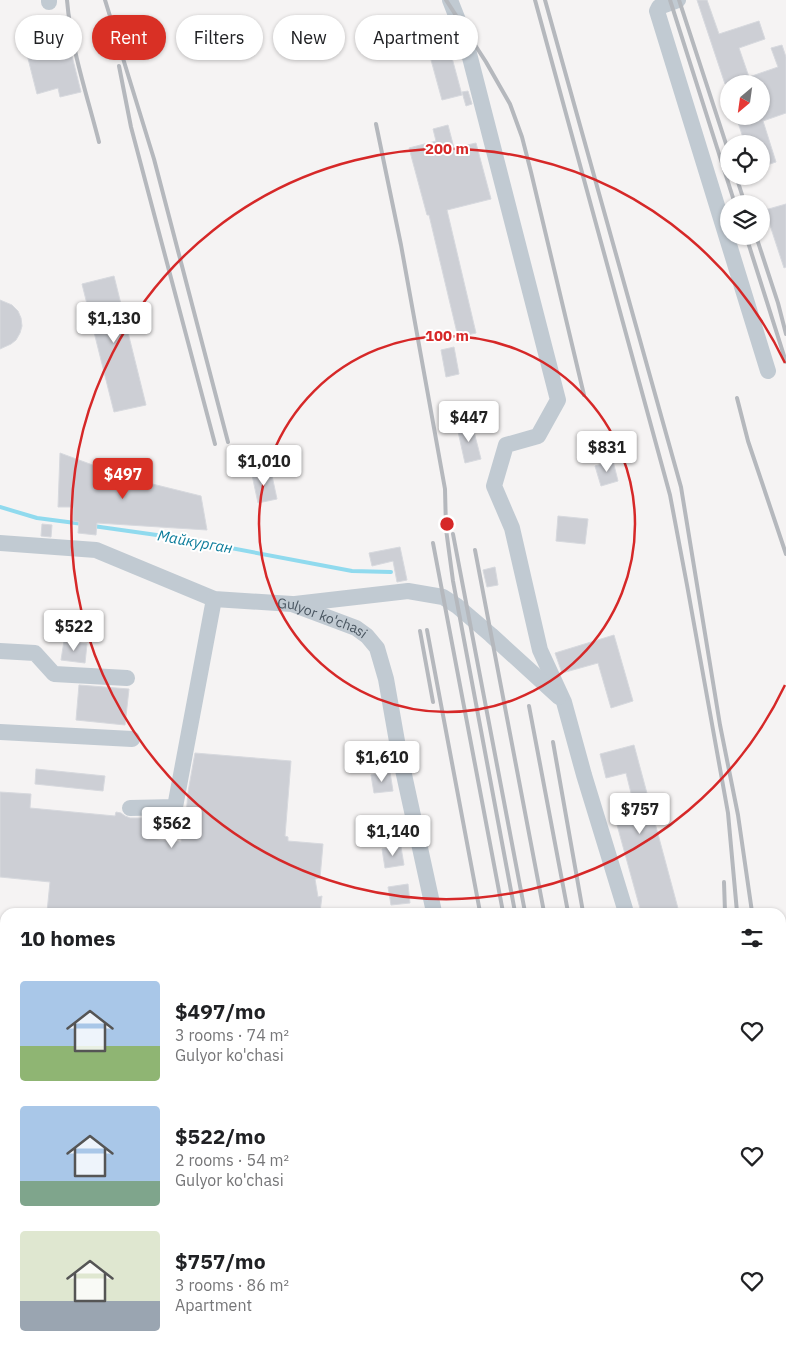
<!DOCTYPE html>
<html lang="en">
<head>
<meta charset="utf-8">
<style>
  :root { --surface:#fff; --page:#f2f2f2; --text:#202124; --muted:#757577; --accent:#d93025 }
  body { margin:0; font-family:"IBM Plex Sans",sans-serif; background:var(--page); color:var(--text); height:100vh; display:flex; flex-direction:column; font-size:19px; white-space:nowrap }
  * { box-sizing:border-box; margin:0 }
  p { font-size:16px; color:var(--muted) }
  .icon { flex:none; width:28px; height:28px; fill:none; stroke:currentColor; stroke-width:2; stroke-linecap:round; stroke-linejoin:round }
  .map { position:relative; flex:1; overflow:hidden }
  .details { position:absolute; left:0px; top:908px; width:786px; height:446px; display:flex; flex-direction:column; background:var(--surface); border-radius:15px 15px 0 0; box-shadow:0 1px 4px #0004 }
  .details>* { flex:none }
  .hud { position:absolute; left:15px; top:15px; width:500px; height:45px; display:flex; gap:10px }
  .needle { width:32px; rotate:209deg }
  .buttons { position:absolute; left:720px; top:75px; display:grid; gap:10px }
  .buttons a { display:grid; place-items:center; width:50px; height:50px; border-radius:50%; background:var(--surface); box-shadow:0 1px 4px #0004; font-size:25px }
  .price { position:absolute; translate:-50% -42px; padding:0 11px; border-radius:5px; background:#fff; color:#222; font-size:16px; line-height:32px; filter:drop-shadow(0 1px 2px #0008) }
  .price::after { content:''; position:absolute; left:50%; top:30px; width:15px; height:11px; margin-left:-8px; background:inherit; clip-path:polygon(0 0,100% 0,50% 100%) }
  .price.selected { background:var(--accent); color:#fff }
  ul { padding:0; list-style:none }
  li { display:flex; align-items:center; gap:15px; height:125px; padding:0 20px }
  li span { display:grid; place-items:center; flex:none; width:140px; height:100px; border-radius:5px; color:#555 }
  li>.icon { margin-inline-start:auto }
  span .icon { width:60px; height:60px; fill:#fffc; stroke-width:1 }
  li b { font-size:21px }
  h2 { display:flex; justify-content:space-between; align-items:center; height:60px; padding:0 20px; font-size:21px }
  .pill { padding:0 18px; border-radius:22px; background:var(--surface); box-shadow:0 1px 4px #0004; font-size:18px; line-height:45px }
  .pill.selected { background:var(--accent); color:#fff }
  .map>svg:first-child { display:block }
</style>
</head>
<body>
<div class="map">
<svg width="786" height="1353" viewBox="0 0 786 1353">
  <rect width="100%" height="100%" fill="#f5f3f3"/>
  <g fill="none" stroke-linecap="round" stroke-linejoin="round">
    <path stroke="#90daee" stroke-width="4" d="M0,507L37,518L83,524
      M93,526L178,538L352,571L391,572"/>
  </g>
  <path fill="#cdcfd5" stroke="#d7d9de" d="M697,0H707L719,34L759,21L765,39L739,48L749,77L778,67L771,48L782,45L786,57V113L763,121L776,162L761,167V144H745L736,116L761,117V84H725Z
    M62,16L81,92L60,97L58,88L37,94L20,27Z
    M448,43L462,95L442,100L428,49Z
    M468,91L472,104L466,106L462,92Z
    M448,125L454,148L476,143L491,199L447,210L476,333L458,337L429,215H427L409,148L436,141L433,129Z
    M786,204V267L784,268L765,210Z
    M114,276L146,405L114,412L82,284Z
    M0,300L12,305L18,311L21,318L22,326L20,333L16,340L11,344L0,349Z
    M454,347L459,374L446,377L441,350Z
    M472,424L481,459L465,463L457,427Z
    M60,453L128,478L201,496L207,530L97,523L96,535L78,533L79,522L73,521V507H58Z
    M613,461L618,481L601,486L595,466Z
    M271,471L277,499L258,503L252,475Z
    M558,516L588,519L585,544L556,541Z
    M42,524L52,525L51,537L41,536Z
    M400,547L407,580L397,582L393,561L372,566L369,553Z
    M495,567L498,585L487,587L483,570Z
    M614,635L633,701L611,708L598,663L562,673L555,653Z
    M64,641L87,644L85,663L61,660Z
    M79,685L129,689L125,725L76,720Z
    M634,745L679,912H641L611,803L632,797L626,773L606,778L600,754Z
    M195,753L291,761L285,836L288,837V841L323,844L320,878L315,879L318,897L322,896L320,912H47L50,882L0,877V792L31,794L30,808L115,816L116,812L121,813L125,816L130,818H150L147,839L181,842L182,828H185L188,792Z
    M36,769L105,776L103,791L35,784Z
    M390,772L393,791L374,793L371,775Z
    M401,847L404,865L385,868L382,849Z
    M408,884L410,903L391,905L388,887Z"/>
  <g fill="none" stroke-linecap="round" stroke-linejoin="round">
    <g stroke="#c1cad2" stroke-width="16">
      <path d="M450,0L465,38L558,400L538,436L506,445L494,486L512,528L540,650L564,702L584,775L625,909L624,912"/>
      <path d="M678,0L659,7L657,11L768,371"/>
      <path d="M49,2V0"/>
      <path id="s1" d="M0,543L96,550L214,599L292,604L356,628L367,636L377,648L386,679L398,747L434,912"/>
      <path d="M295,604L408,591L443,597L457,606L491,635L559,697"/>
      <path d="M0,651L35,653L54,674L127,678"/>
      <path d="M0,732L132,739"/>
      <path d="M130,808L175,807L214,599"/>
      <path d="M0,960H5"/>
      <path d="M103,1349L104,1353"/>
      <path d="M251,1349L252,1353"/>
      <path d="M379,1349L380,1353"/>
      <path d="M500,1349V1353"/>
      <path d="M118,1353L141,1349"/>
      <path d="M607,1353L608,1349"/>
    </g>
    <path stroke="#b5b8bd" stroke-width="4" d="M67,0C71,48 87,95 99,142
      M105,0L154,159L228,442
      M446,0L486,62L510,104L522,137L531,172L584,395
      M535,0L670,495L687,585L728,813L737,912
      M545,0L681,487L720,725L738,815L752,912
      M670,0L735,204
      M679,0L729,153
      M119,66L131,127L215,444
      M376,124L401,245L445,489L446,529L453,581L515,912
      M736,176L745,204
      M746,236L786,362
      M756,236L778,303L786,334
      M737,398L748,441L786,554
      M453,534L525,912
      M433,543L503,912
      M475,550L544,912
      M427,630L480,912
      M420,631L433,702
      M529,706L568,912
      M553,742L583,912
      M724,882L725,912
      M781,1221L786,1248
      M560,1349L561,1353
      M571,1349V1353
      M585,1349L586,1353
      M595,1353L596,1349
      M766,1353L767,1349"/>
  </g>
  <g fill="none" stroke="#d62828" stroke-width="2.5">
    <circle cx="447" cy="524" r="188"/>
    <path d="M785 685A375 375 0 1 1 785 363"/>
  </g>
  <g text-anchor="middle" stroke-width="4" stroke-linejoin="round" paint-order="stroke">
    <g font-size="14" fill="#4a5661" stroke="#fff">
      <text dy="5" stroke="none"><textPath href="#s1" startOffset="335">Gulyor ko'chasi</textPath></text>
    </g>
    <g font-size="15" font-style="italic" fill="#0c7c9b" stroke="#fff">
      <text transform="translate(195 542) rotate(10)" y="5">Майкурган</text>
    </g>
  </g>
  <circle cx="447" cy="524" r="8" fill="#d62828" stroke="#fff" stroke-width="2.5"/>
  <g font-size="15" text-anchor="middle" font-weight="bold" fill="#d62828" stroke="#fff" stroke-width="4" stroke-linejoin="round" paint-order="stroke">
    <text x="447" y="154">200 m</text>
    <text x="447" y="341">100 m</text>
  </g>
</svg>
<div class="buttons">
<a><svg class="needle" viewBox="-14 -14 28 28"><path d="M0-13l5 13h-10z" fill="#e53935"/><path d="M0 13l5-13h-10z" fill="#757577"/></svg></a>
<a><svg class="icon" aria-label="locate" viewBox="0 0 24 24"><circle cx="12" cy="12" r="6"/><path d="M12 2v4M12 18v4M2 12h4M18 12h4"/></svg></a>
<a><svg class="icon" aria-label="layers" viewBox="0 0 24 24"><path d="M12 4l9 5-9 5-9-5zM3 14l9 5 9-5"/></svg></a>
</div>
<b class="price" style="left:114px;top:344px">$1,130</b>
<b class="price" style="left:469px;top:443px">$447</b>
<b class="price" style="left:607px;top:473px">$831</b>
<b class="price" style="left:264px;top:487px">$1,010</b>
<b class="price selected" style="left:123px;top:500px">$497</b>
<b class="price" style="left:74px;top:652px">$522</b>
<b class="price" style="left:382px;top:783px">$1,610</b>
<b class="price" style="left:640px;top:835px">$757</b>
<b class="price" style="left:172px;top:849px">$562</b>
<b class="price" style="left:393px;top:857px">$1,140</b>
<div class="hud">
<a class="pill">Buy</a>
<a class="pill selected">Rent</a>
<a class="pill">Filters</a>
<a class="pill">New</a>
<a class="pill">Apartment</a>
</div>
<section class="details">
<h2>10 homes<svg class="icon" aria-label="filters" viewBox="0 0 24 24"><path d="M4 7h16M4 17h16"/><circle cx="9" cy="7" r="2"/><circle cx="15" cy="17" r="2"/></svg></h2>
<ul>
<li><span style="background:linear-gradient(#a9c7e8 65%,#8fb573 0)"><svg class="icon" aria-label="home" viewBox="0 0 24 24"><path d="M3 11l9-7 9 7M6 9v11h12V9"/></svg></span><div><b>$497/mo</b><p>3 rooms · 74 m²</p><p>Gulyor ko'chasi</p></div><svg class="icon" aria-label="heart" viewBox="0 0 24 24"><path d="M12 20l-8-8c-3-5 5-10 8-4 3-6 11-1 8 4z"/></svg></li>
<li><span style="background:linear-gradient(#a9c7e8 75%,#7fa58c 0)"><svg class="icon" aria-label="home" viewBox="0 0 24 24"><path d="M3 11l9-7 9 7M6 9v11h12V9"/></svg></span><div><b>$522/mo</b><p>2 rooms · 54 m²</p><p>Gulyor ko'chasi</p></div><svg class="icon" aria-label="heart" viewBox="0 0 24 24"><path d="M12 20l-8-8c-3-5 5-10 8-4 3-6 11-1 8 4z"/></svg></li>
<li><span style="background:linear-gradient(#dfe7d0 70%,#9aa5b1 0)"><svg class="icon" aria-label="home" viewBox="0 0 24 24"><path d="M3 11l9-7 9 7M6 9v11h12V9"/></svg></span><div><b>$757/mo</b><p>3 rooms · 86 m²</p><p>Apartment</p></div><svg class="icon" aria-label="heart" viewBox="0 0 24 24"><path d="M12 20l-8-8c-3-5 5-10 8-4 3-6 11-1 8 4z"/></svg></li>
</ul>
</section>
</div>
</body>
</html>
